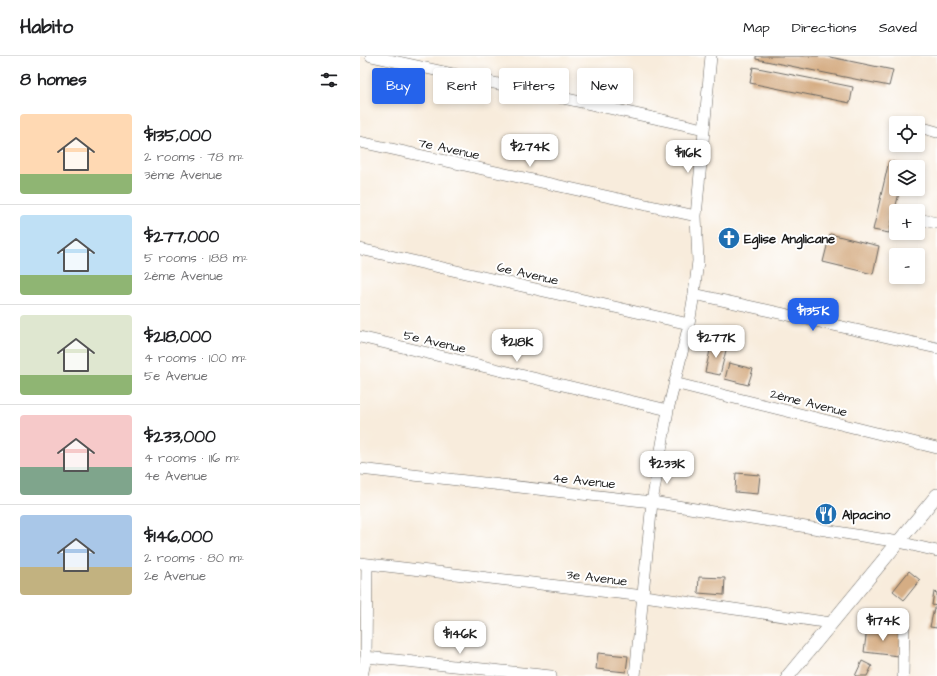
<!DOCTYPE html>
<html lang="en">
<head>
<meta charset="utf-8">
<style>
  :root { --surface:#fff; --page:#f2f2f2; --text:#202124; --muted:#757577; --line:#e0e0e0; --accent:#2563eb }
  body { margin:0; font-family:"Architects Daughter",sans-serif; background:var(--page); color:var(--text); height:100vh; display:flex; flex-direction:column; font-size:15px; white-space:nowrap }
  * { box-sizing:border-box; margin:0 }
  p { font-size:13px; color:var(--muted) }
  .icon { flex:none; width:22px; height:22px; fill:none; stroke:currentColor; stroke-width:2; stroke-linecap:round; stroke-linejoin:round }
  .map { position:relative; flex:1; overflow:hidden }
  .details { display:flex; flex-direction:column; background:var(--surface); width:360px }
  .details>* { flex:none }
  .top-card { position:absolute; left:12px; top:12px; width:380px; height:36px; display:flex; gap:8px }
  .tools { position:absolute; left:529px; top:60px; display:grid; gap:8px }
  .tools a { display:grid; place-items:center; width:36px; height:36px; border-radius:4px; background:var(--surface); box-shadow:0 2px 6px #0003; font-size:20px }
  .price { position:absolute; translate:-50% -34px; padding:0 9px; border-radius:8px; background:#fff; color:#222; font-size:13px; line-height:26px; filter:drop-shadow(0 1px 2px #0008) }
  .price::after { content:''; position:absolute; left:50%; top:24px; width:12px; height:9px; margin-left:-6px; background:inherit; clip-path:polygon(0 0,100% 0,50% 100%) }
  .price.selected { background:var(--accent); color:#fff }
  ul { padding:0; list-style:none }
  li { display:flex; align-items:center; gap:12px; height:100px; padding:0 20px }
  li+li { border-top:1px solid var(--line) }
  li span { display:grid; place-items:center; flex:none; width:112px; height:80px; border-radius:4px; color:#555 }
  li>.icon { margin-inline-start:auto }
  span .icon { width:48px; height:48px; fill:#fffc; stroke-width:1 }
  li b { font-size:17px }
  h2 { display:flex; justify-content:space-between; align-items:center; height:48px; padding:0 20px; font-size:17px }
  .chip { padding:0 14px; border-radius:4px; background:var(--surface); box-shadow:0 2px 6px #0003; font-size:14px; line-height:36px }
  .chip.selected { background:var(--accent); color:#fff }
  header { display:flex; align-items:center; gap:24px; box-sizing:border-box; height:56px; padding:0 20px; background:var(--surface); border-bottom:1px solid var(--line) }
  header strong { font-size:19px }
  nav { display:flex; gap:22px; margin-inline-start:auto; font-size:14px }
  main { display:flex; flex:1; min-height:0 }
  .map>svg:first-child { display:block }
</style>
</head>
<body>
<header>
<strong>Habito</strong>
<nav><a>Map</a><a>Directions</a><a>Saved</a></nav>
</header>
<main>
<section class="details">
<h2>8 homes<svg class="icon" aria-label="filters" viewBox="0 0 24 24"><path d="M4 7h16M4 17h16"/><circle cx="9" cy="7" r="2"/><circle cx="15" cy="17" r="2"/></svg></h2>
<ul>
<li><span style="background:linear-gradient(#ffd9b3 75%,#8fb573 0)"><svg class="icon" aria-label="home" viewBox="0 0 24 24"><path d="M3 11l9-7 9 7M6 9v11h12V9"/></svg></span><div><b>$135,000</b><p>2 rooms · 78 m²</p><p>3ème Avenue</p></div></li>
<li><span style="background:linear-gradient(#bfe0f5 75%,#8fb573 0)"><svg class="icon" aria-label="home" viewBox="0 0 24 24"><path d="M3 11l9-7 9 7M6 9v11h12V9"/></svg></span><div><b>$277,000</b><p>5 rooms · 188 m²</p><p>2ème Avenue</p></div></li>
<li><span style="background:linear-gradient(#dfe7d0 75%,#8fb573 0)"><svg class="icon" aria-label="home" viewBox="0 0 24 24"><path d="M3 11l9-7 9 7M6 9v11h12V9"/></svg></span><div><b>$218,000</b><p>4 rooms · 100 m²</p><p>5e Avenue</p></div></li>
<li><span style="background:linear-gradient(#f6c9c9 65%,#7fa58c 0)"><svg class="icon" aria-label="home" viewBox="0 0 24 24"><path d="M3 11l9-7 9 7M6 9v11h12V9"/></svg></span><div><b>$233,000</b><p>4 rooms · 116 m²</p><p>4e Avenue</p></div></li>
<li><span style="background:linear-gradient(#a9c7e8 65%,#c2b280 0)"><svg class="icon" aria-label="home" viewBox="0 0 24 24"><path d="M3 11l9-7 9 7M6 9v11h12V9"/></svg></span><div><b>$146,000</b><p>2 rooms · 80 m²</p><p>2e Avenue</p></div></li>
</ul>
</section>
<div class="map">
<svg width="577" height="620" viewBox="0 0 577 620">
  <rect width="100%" height="100%" fill="#fff"/>
  <filter id="ink" filterUnits="userSpaceOnUse"><feTurbulence type="fractalNoise" baseFrequency=".025" numOctaves="2"/><feDisplacementMap in="SourceGraphic" scale="8" xChannelSelector="R" yChannelSelector="G"/><feConvolveMatrix kernelMatrix="1 2 1 2 8 2 1 2 1" color-interpolation-filters="sRGB"/></filter>
  <filter id="wash" filterUnits="userSpaceOnUse"><feTurbulence type="fractalNoise" baseFrequency=".012" numOctaves="4" result="noise"/><feDisplacementMap in="SourceGraphic" scale="16" xChannelSelector="R" yChannelSelector="G"/><feGaussianBlur stdDeviation="0.9" result="paint"/><feColorMatrix in="noise" values="0 0 0 0 0 0 0 0 0 0 0 0 0 0 0 0 0 1.4 0 .05"/><feComposite in="paint" operator="in"/></filter>
  <g filter="url(#wash)">
    <rect width="100%" height="100%" fill="#f8ecdc"/>
    <g id="blocks">
      <path fill="#d5ad84" d="M396,0H465L533,14L529,30L396,3Z
        M393,11L493,31L490,47L390,27Z
        M529,105L546,109L545,111H536V133H540L529,177L513,174Z
        M470,178L519,190L513,218L463,206Z
        M352,286L367,290L360,319L345,316Z
        M369,307L393,313L388,329L365,323Z
        M376,417L400,419L398,438L375,436Z
        M549,515L560,524L544,544L533,535Z
        M339,521L365,522L364,539L338,537Z
        M574,536L577,537V550L572,549Z
        M574,552H577V572L570,571Z
        M507,572L542,576L539,600L504,596Z
        M238,597L268,600L266,616L236,613Z
        M502,605L512,610L507,620H495Z"/>
    </g>
  </g>
  <g filter="url(#ink)">
    <use href="#blocks" fill-opacity="0" stroke="#69655f" stroke-width="1"/>
    <g fill="none" stroke-linecap="round" stroke-linejoin="round">
      <g stroke="#69655f" stroke-width="12">
        <path id="minor" d="M11,0L344,73
          M563,72L577,76
          M0,86L336,160
          M558,163L577,167
          M0,193L329,268
          M334,238L577,292
          M0,281L308,354
          M314,327L577,392
          M0,413L292,446L539,486L577,495
          M0,507L284,540L471,567
          M6,601L191,620
          M2,620L6,601L7,508
          M275,620L292,446L308,354L329,268L334,238L338,205L336,160L351,0
          M543,620L544,562"/>
      </g>
      <g stroke="#69655f" stroke-width="14">
        <path id="tertiary" d="M428,620L577,439"/>
      </g>
      <use href="#minor" stroke="#fff" stroke-width="11"/>
      <use href="#tertiary" stroke="#fff" stroke-width="13"/>
    </g>
  </g>
  <defs>
    <g id="church-disc" transform="scale(1.15)"><circle r="9.5" fill="#1f6fb2" stroke="#fff"/><path d="M-1.2-6h2.4v3.5h3.3v2.4h-3.3V6h-2.4V-.1h-3.3v-2.4h3.3Z" fill="#fff"/></g>
    <g id="restaurant-disc" transform="scale(1.15)"><circle r="9.5" fill="#1f6fb2" stroke="#fff"/><path d="M-5-6h1v4h1v-4h1v4h1v-4h1v5L-1.5 .5V6h-2V.5L-5-1ZM5-6V6H3V1.5H1.5Q1.5-4 5-6Z" fill="#fff"/></g>
  </defs>
  <g fill-rule="evenodd">
    <use href="#church-disc" x="369" y="182"/>
    <use href="#restaurant-disc" x="466" y="458"/>
  </g>
  <g text-anchor="middle" stroke-width="4" stroke-linejoin="round" paint-order="stroke">
    <g font-size="13" fill="#1c1c1c" stroke="#fff">
      <text transform="translate(89 92) rotate(12)" y="5">7e Avenue</text>
      <text transform="translate(168 217) rotate(13)" y="5">6e Avenue</text>
      <text transform="translate(75 285) rotate(13)" y="5">5e Avenue</text>
      <text transform="translate(449 346) rotate(14)" y="5">2ème Avenue</text>
      <text transform="translate(224 424) rotate(6)" y="5">4e Avenue</text>
      <text transform="translate(237 521) rotate(7)" y="5">3e Avenue</text>
    </g>
    <g font-size="13" font-weight="bold" fill="#1c1c1c" stroke="#fff" text-anchor="start">
      <text x="384" y="187">Eglise Anglicane</text>
      <text x="482" y="463">Alpacino</text>
    </g>
  </g>
</svg>
<div class="tools">
<a><svg class="icon" aria-label="locate" viewBox="0 0 24 24"><circle cx="12" cy="12" r="6"/><path d="M12 2v4M12 18v4M2 12h4M18 12h4"/></svg></a>
<a><svg class="icon" aria-label="layers" viewBox="0 0 24 24"><path d="M12 4l9 5-9 5-9-5zM3 14l9 5 9-5"/></svg></a>
<a>+</a>
<a>−</a>
</div>
<b class="price" style="left:170px;top:112px">$274K</b>
<b class="price" style="left:328px;top:118px">$116K</b>
<b class="price selected" style="left:453px;top:276px">$135K</b>
<b class="price" style="left:356px;top:303px">$277K</b>
<b class="price" style="left:157px;top:307px">$218K</b>
<b class="price" style="left:307px;top:429px">$233K</b>
<b class="price" style="left:523px;top:586px">$174K</b>
<b class="price" style="left:100px;top:599px">$146K</b>
<div class="top-card">
<a class="chip selected">Buy</a>
<a class="chip">Rent</a>
<a class="chip">Filters</a>
<a class="chip">New</a>
</div>
</div>
</main>
</body>
</html>
